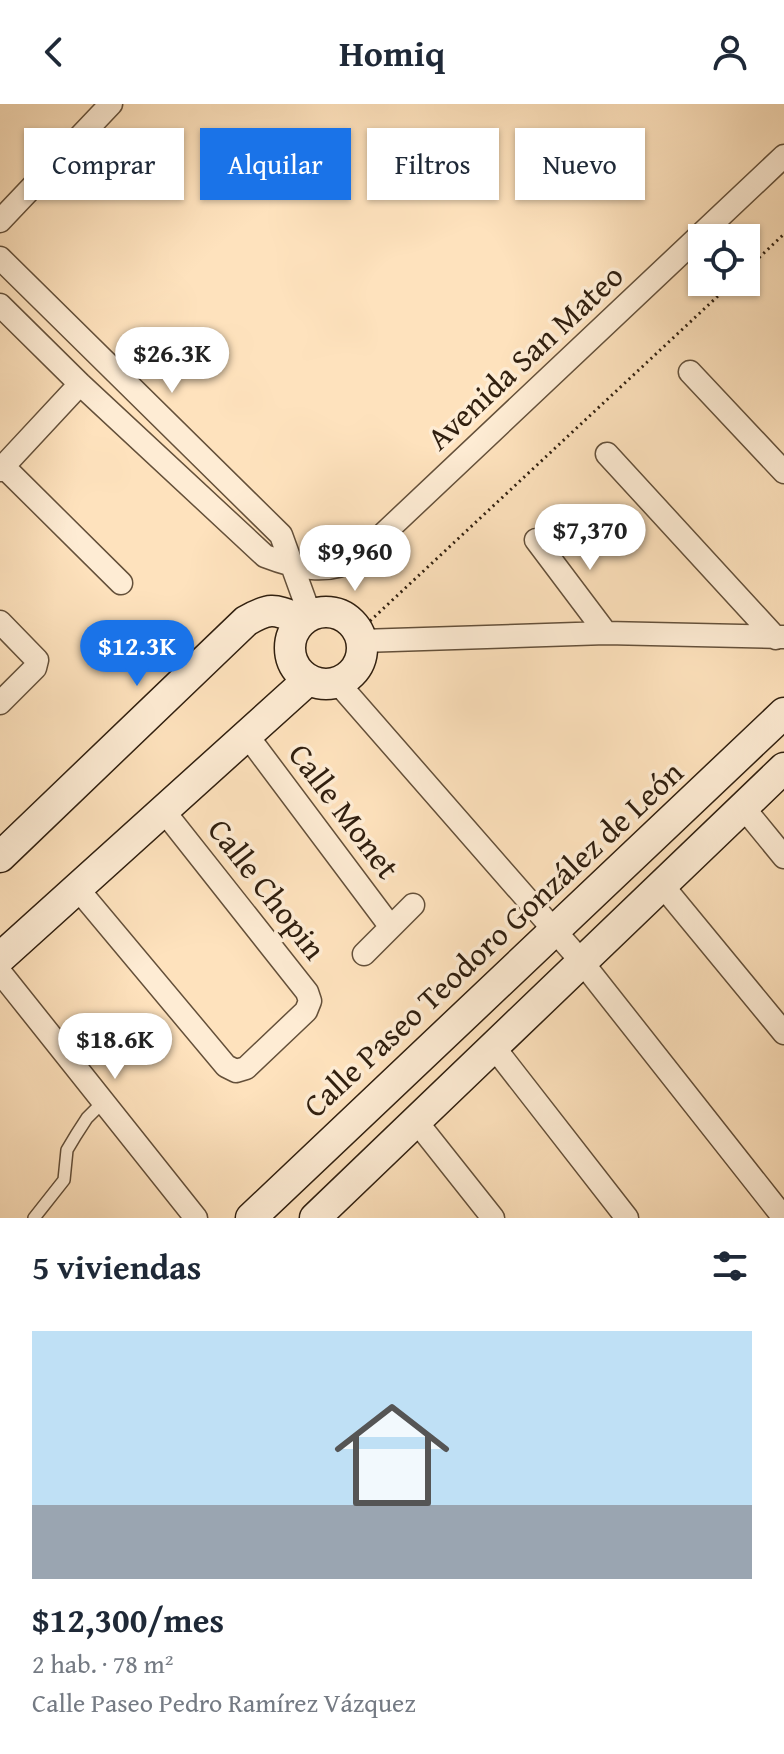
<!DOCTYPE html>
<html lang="es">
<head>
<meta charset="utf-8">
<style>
  :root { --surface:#fff; --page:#f6f6f7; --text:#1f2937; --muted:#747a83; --accent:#1a73e8 }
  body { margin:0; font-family:"Gentium Book Plus",serif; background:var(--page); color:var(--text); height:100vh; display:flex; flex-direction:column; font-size:30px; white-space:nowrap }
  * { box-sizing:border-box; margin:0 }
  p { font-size:26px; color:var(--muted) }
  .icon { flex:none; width:44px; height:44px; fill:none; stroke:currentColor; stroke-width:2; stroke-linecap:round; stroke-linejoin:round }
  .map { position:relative; height:1114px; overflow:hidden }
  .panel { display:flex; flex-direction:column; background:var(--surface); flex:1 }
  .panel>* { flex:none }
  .top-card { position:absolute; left:24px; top:24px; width:736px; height:72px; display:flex; gap:16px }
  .controls { position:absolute; left:688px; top:120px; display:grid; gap:16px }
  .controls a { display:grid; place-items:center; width:72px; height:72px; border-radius:0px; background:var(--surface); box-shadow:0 2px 6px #0004; font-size:40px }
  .price { position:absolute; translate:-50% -68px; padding:0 18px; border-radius:28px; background:#fff; color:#222; font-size:26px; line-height:52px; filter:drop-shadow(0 2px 4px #0008) }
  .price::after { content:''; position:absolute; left:50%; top:48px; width:24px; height:18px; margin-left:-12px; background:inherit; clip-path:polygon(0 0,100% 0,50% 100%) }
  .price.selected { background:var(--accent); color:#fff }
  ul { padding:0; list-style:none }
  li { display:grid; align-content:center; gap:16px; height:424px; padding:0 32px }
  li span { display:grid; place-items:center; height:248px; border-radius:0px; color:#555 }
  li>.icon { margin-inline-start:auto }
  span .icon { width:144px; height:144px; fill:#fffc; stroke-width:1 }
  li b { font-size:34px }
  h2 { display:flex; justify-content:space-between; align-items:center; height:96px; padding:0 32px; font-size:34px }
  .chip { padding:0 28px; border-radius:0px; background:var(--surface); box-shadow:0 2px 6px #0004; font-size:28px; line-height:72px }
  .chip.selected { background:var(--accent); color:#fff }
  header { display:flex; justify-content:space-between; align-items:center; height:104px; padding:0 32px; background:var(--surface); font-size:36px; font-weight:700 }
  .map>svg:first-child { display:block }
</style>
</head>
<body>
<header><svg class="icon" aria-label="back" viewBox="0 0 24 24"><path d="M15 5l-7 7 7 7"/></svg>Homiq<svg class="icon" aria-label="person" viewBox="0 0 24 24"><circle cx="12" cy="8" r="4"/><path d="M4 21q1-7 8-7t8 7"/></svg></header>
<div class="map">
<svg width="784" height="1114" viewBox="0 0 784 1114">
  <rect width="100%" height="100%" fill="#fee2bd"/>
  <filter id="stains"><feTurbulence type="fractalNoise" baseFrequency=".0025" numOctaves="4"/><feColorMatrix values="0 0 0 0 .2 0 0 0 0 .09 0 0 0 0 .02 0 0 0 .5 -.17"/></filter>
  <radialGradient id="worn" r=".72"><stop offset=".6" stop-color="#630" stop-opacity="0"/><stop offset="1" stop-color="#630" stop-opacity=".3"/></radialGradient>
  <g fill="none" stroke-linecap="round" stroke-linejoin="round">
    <g stroke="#64503a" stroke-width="14">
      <path id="lane" d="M34,1114L64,1076L67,1046L76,1031L87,1014L103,998"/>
    </g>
    <g stroke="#64503a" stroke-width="25">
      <path id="street" d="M0,117L111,0
        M0,154L281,431L310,511
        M0,201L80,280L265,452C296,464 328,472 359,453L784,52
        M690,268L784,368
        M607,350L776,534
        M3,362L121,479
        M0,366L80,280
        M536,436L606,529
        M0,518L37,556L35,564L0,599
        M361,537L606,529L784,533
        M338,579L582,858L784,1114
        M246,630L390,822
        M743,703L784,753
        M662,781L784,929
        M77,784L226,962L236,967L246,964L306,907L310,897L307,888L163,706
        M364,850L413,801
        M0,868L196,1114
        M493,942L627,1114
        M416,1017L493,1114"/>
    </g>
    <g stroke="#301f0f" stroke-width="33">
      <path id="secondary" d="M290 544a36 36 0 1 1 72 0a36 36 0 1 1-72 0Z
        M0,753L246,517C272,502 275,506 302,516
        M0,854L308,576
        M251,1114L784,609
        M315,1114L784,664"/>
    </g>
    <path stroke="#301f0f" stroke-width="3" stroke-dasharray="2 4" stroke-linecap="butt" d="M746,166L784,130
      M370,517L733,178"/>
    <use href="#lane" stroke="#feecd4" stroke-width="11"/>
    <use href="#street" stroke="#feecd4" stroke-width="22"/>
    <use href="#secondary" stroke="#feecd4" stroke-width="30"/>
  </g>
  <g text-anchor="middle" stroke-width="7" stroke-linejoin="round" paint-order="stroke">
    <g font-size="32" fill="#301f0f" stroke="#feecd4">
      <text transform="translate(525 253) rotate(-43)" y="11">Avenida San Mateo</text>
      <text transform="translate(344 707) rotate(53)" y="11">Calle Monet</text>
      <text transform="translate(267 785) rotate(52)" y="11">Calle Chopin</text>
      <text transform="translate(493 835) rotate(-43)" y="11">Calle Paseo Teodoro González de León</text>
    </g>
  </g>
  <rect width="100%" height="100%" filter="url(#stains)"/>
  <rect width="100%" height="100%" fill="url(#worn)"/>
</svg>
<div class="controls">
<a><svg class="icon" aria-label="locate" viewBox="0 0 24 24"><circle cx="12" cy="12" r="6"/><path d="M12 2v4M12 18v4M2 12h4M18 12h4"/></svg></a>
</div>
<b class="price" style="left:172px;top:291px">$26.3K</b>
<b class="price" style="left:590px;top:468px">$7,370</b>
<b class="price" style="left:355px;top:489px">$9,960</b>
<b class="price selected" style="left:137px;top:584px">$12.3K</b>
<b class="price" style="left:115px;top:977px">$18.6K</b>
<div class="top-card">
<a class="chip">Comprar</a>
<a class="chip selected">Alquilar</a>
<a class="chip">Filtros</a>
<a class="chip">Nuevo</a>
</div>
</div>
<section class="panel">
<h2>5 viviendas<svg class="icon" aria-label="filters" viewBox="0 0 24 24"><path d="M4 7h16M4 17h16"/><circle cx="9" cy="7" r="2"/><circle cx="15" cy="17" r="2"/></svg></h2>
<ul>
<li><span style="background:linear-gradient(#bfe0f5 70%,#9aa5b1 0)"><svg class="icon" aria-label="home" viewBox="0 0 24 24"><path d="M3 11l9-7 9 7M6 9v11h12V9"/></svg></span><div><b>$12,300/mes</b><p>2 hab. · 78 m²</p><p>Calle Paseo Pedro Ramírez Vázquez</p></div></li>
</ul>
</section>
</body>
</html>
